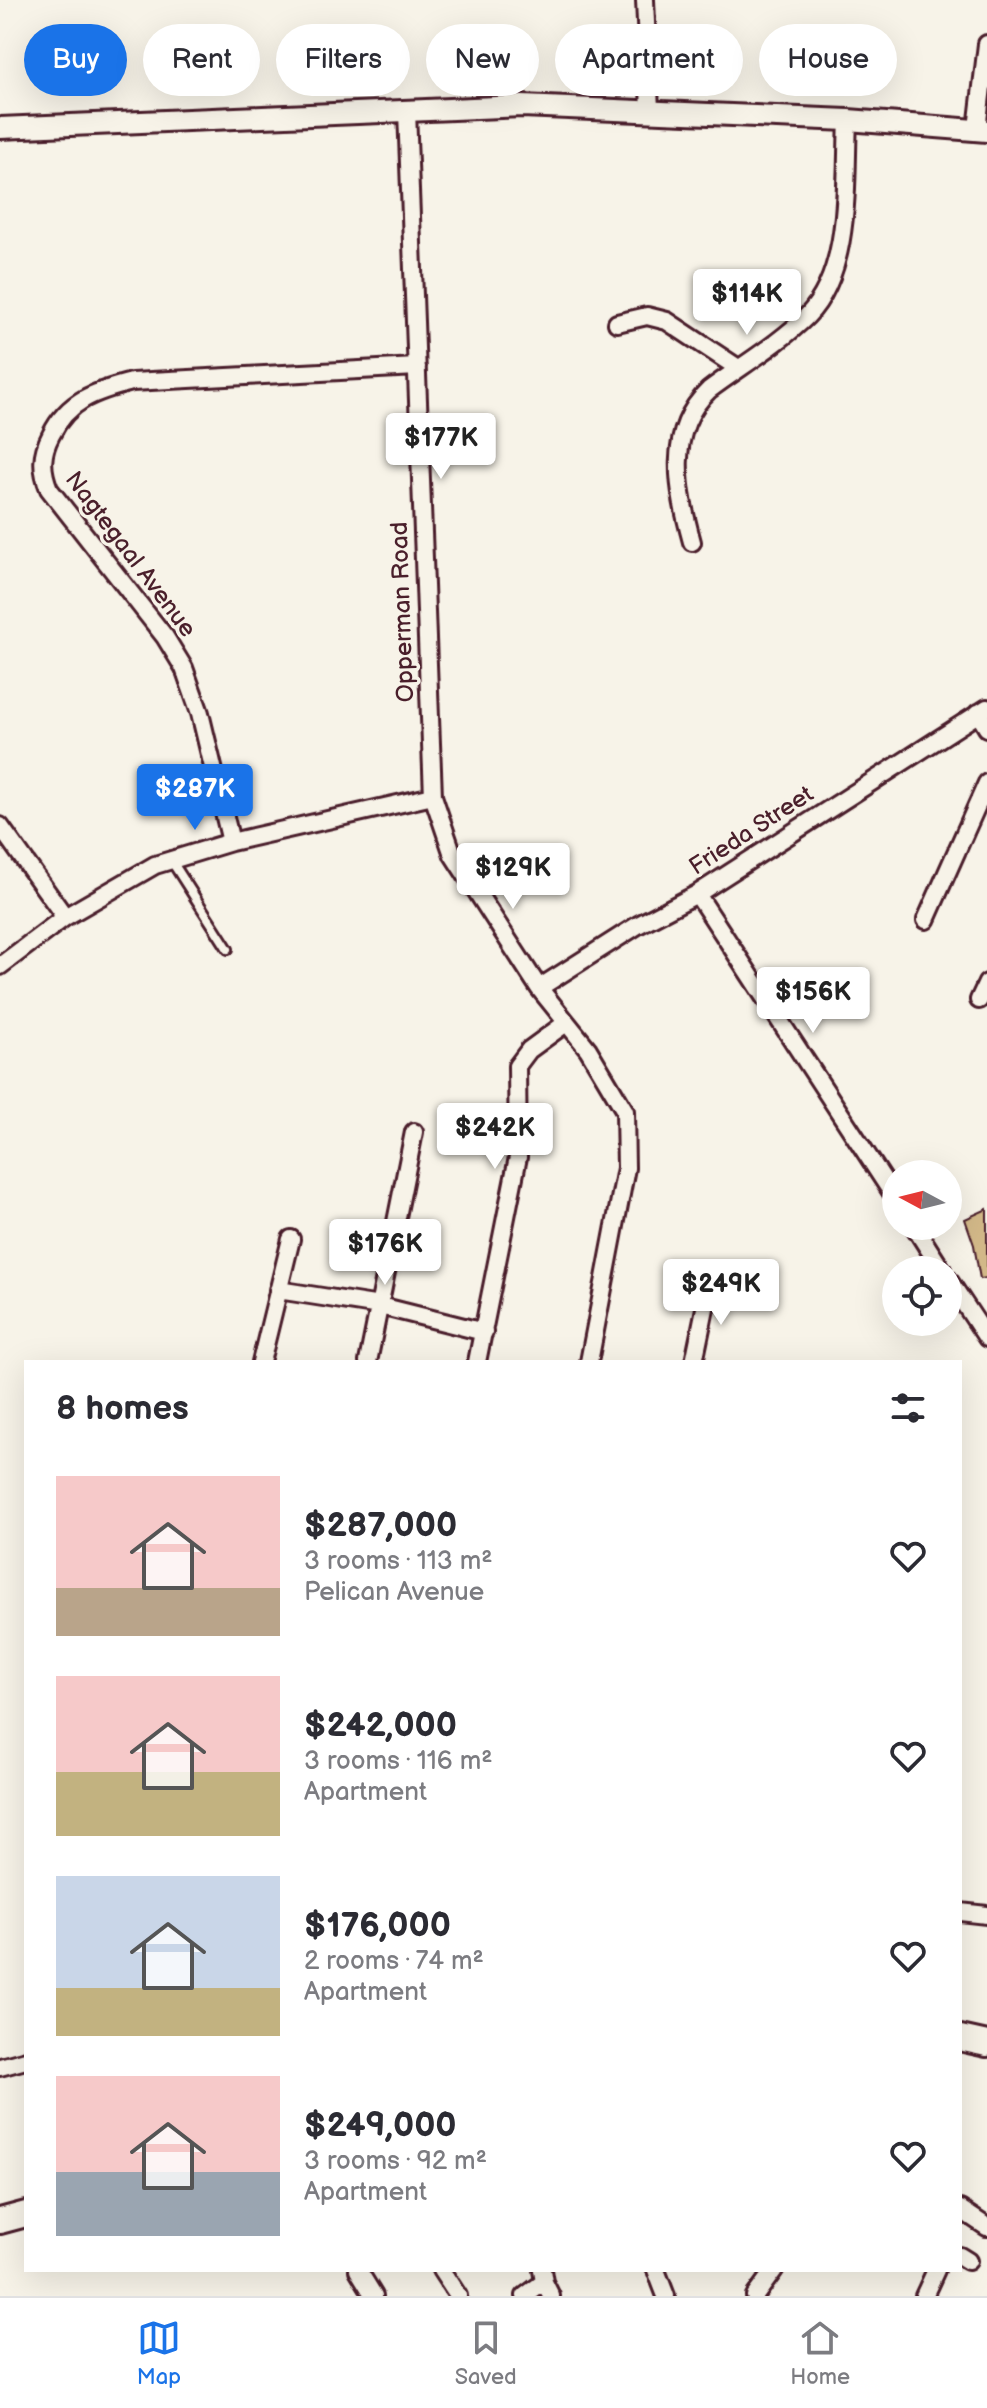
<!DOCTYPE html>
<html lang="en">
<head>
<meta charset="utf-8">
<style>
  :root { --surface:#fff; --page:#f7f7f7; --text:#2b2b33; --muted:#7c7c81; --line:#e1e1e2; --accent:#1a73e8 }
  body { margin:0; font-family:"Balsamiq Sans",sans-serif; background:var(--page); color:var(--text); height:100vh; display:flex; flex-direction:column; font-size:30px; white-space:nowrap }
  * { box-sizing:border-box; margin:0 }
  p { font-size:26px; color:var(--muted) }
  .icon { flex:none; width:44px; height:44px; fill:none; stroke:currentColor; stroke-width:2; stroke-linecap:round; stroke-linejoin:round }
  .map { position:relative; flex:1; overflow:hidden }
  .sheet { position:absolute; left:24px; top:1360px; width:938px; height:912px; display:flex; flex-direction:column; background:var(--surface); border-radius:0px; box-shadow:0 8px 32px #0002 }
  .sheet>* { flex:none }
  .top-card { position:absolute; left:24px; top:24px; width:940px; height:72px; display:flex; gap:16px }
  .needle { width:52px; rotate:277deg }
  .controls { position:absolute; left:882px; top:1160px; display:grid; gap:16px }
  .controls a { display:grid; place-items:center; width:80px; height:80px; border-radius:50%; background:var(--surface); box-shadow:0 8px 32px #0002; font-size:40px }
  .price { position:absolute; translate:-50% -68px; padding:0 18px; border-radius:8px; background:#fff; color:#222; font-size:26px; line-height:52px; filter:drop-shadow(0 2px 4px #0008) }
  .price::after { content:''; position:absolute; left:50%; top:48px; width:24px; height:18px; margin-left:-12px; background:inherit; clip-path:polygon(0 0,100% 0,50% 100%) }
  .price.current { background:var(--accent); color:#fff }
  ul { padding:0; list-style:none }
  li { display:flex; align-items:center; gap:24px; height:200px; padding:0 32px }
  li span { display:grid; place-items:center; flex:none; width:224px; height:160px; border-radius:0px; color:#555 }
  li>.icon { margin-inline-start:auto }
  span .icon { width:96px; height:96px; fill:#fffc; stroke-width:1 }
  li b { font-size:34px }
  h2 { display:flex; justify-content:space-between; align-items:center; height:96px; padding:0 32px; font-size:34px }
  .tag { padding:0 28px; border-radius:36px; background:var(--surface); box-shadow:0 8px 32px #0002; font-size:28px; line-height:72px }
  .tag.current { background:var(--accent); color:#fff }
  .tab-bar { display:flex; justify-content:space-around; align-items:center; height:112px; border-top:2px solid var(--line); background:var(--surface); font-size:22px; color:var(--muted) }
  .tab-bar a { display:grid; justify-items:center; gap:4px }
  .tab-bar .current { color:var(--accent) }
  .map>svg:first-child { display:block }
</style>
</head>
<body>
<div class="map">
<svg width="987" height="2296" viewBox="0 0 987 2296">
  <rect width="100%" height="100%" fill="#f7f3e8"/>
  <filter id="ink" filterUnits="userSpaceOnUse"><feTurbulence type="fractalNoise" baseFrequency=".0125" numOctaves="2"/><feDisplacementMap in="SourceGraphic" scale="16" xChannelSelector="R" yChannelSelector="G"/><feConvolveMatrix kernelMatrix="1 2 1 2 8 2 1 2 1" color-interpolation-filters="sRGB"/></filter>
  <g filter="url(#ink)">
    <path fill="#d2b888" stroke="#4a1f2b" stroke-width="2" d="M987,1209V1278L980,1279L974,1245L965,1219Z"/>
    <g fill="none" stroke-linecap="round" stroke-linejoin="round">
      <g stroke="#4a1f2b" stroke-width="14">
        <path id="service" d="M171,860L228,949"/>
      </g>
      <g stroke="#4a1f2b" stroke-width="22">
        <path id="minor" d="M645,0L650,110
          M407,111L433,796L453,855L539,988L588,1049L625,1111L626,1168L589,1362
          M977,129L987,44
          M617,323L647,316L667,321L738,368
          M692,542C678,490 665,432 709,390C741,366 779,344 807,316C852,270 845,181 848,120
          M978,713L987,728
          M0,826L65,917
          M231,842L200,713L184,668L165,637L49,489C41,469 41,454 51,435C68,400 96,391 132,382L417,367
          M697,894L896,1199
          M926,920L987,783
          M0,966L65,917L155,865L231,842L433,796
          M539,988L638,925L697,894L987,708
          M979,1000L987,983
          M914,1226L942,1270
          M948,1279L987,1338
          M278,1290L380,1306L484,1332
          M261,1362L291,1239
          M368,1362L414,1132
          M477,1362L518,1157L517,1066L529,1050L566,1023
          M694,1362L710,1284
          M960,1912L987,1915
          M0,2067L26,2060
          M960,2209L987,2227
          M960,2256L968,2261
          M358,2270L374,2296
          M441,2270L458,2296
          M542,2270L544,2282L551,2296
          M656,2270L666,2296
          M525,2296L544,2282
          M755,2296L774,2270
          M924,2296L936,2270"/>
      </g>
      <g stroke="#4a1f2b" stroke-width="26">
        <path id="tertiary" d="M0,128L522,106L848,120L987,131"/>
      </g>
      <g stroke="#4a1f2b" stroke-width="30">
        <path id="secondary" d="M960,2038L987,2044
          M0,2221L26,2214"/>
      </g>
      <use href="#service" stroke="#f7f3e8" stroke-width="8"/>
      <use href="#minor" stroke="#f7f3e8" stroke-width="16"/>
      <use href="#tertiary" stroke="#f7f3e8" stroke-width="20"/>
      <use href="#secondary" stroke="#f7f3e8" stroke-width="24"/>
    </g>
  </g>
  <g text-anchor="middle" stroke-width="7" stroke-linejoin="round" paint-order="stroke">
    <g font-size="24" fill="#4a1f2b" stroke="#f7f3e8">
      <text transform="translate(131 554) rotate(53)" y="8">Nagtegaal Avenue</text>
      <text transform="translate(402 612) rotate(-92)" y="8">Opperman Road</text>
      <text transform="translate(751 830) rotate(-33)" y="8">Frieda Street</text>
    </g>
  </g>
</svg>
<div class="controls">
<a><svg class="needle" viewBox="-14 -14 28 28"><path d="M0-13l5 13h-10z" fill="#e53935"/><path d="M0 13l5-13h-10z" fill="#7c7c81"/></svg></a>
<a><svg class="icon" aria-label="locate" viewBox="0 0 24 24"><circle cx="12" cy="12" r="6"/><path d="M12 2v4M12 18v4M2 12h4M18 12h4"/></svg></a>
</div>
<b class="price" style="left:747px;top:337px">$114K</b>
<b class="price" style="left:441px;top:481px">$177K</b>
<b class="price current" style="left:195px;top:832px">$287K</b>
<b class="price" style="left:513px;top:911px">$129K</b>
<b class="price" style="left:813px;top:1035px">$156K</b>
<b class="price" style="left:495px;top:1171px">$242K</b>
<b class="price" style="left:385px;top:1287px">$176K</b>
<b class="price" style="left:721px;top:1327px">$249K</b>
<div class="top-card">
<a class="tag current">Buy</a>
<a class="tag">Rent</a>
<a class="tag">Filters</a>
<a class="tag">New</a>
<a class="tag">Apartment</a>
<a class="tag">House</a>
</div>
<section class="sheet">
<h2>8 homes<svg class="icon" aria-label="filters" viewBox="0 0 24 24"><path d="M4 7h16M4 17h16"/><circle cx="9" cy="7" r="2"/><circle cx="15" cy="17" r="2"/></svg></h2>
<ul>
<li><span style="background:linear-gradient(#f6c9c9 70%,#b9a48a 0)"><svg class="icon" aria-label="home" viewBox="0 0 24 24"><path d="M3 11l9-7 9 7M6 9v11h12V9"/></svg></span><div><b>$287,000</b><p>3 rooms · 113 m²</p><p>Pelican Avenue</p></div><svg class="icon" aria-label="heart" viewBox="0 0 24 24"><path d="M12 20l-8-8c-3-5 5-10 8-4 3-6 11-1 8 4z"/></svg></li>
<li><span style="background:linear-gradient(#f6c9c9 60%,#c2b280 0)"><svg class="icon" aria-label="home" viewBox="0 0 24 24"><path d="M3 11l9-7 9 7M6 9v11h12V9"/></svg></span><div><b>$242,000</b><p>3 rooms · 116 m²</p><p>Apartment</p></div><svg class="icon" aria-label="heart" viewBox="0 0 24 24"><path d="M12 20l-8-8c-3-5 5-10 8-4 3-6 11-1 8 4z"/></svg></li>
<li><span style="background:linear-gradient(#c9d6e8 70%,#c2b280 0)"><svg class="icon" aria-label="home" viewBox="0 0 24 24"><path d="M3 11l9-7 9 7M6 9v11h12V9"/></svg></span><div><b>$176,000</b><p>2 rooms · 74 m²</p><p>Apartment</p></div><svg class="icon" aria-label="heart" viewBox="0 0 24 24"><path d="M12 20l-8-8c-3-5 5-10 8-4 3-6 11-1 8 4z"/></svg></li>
<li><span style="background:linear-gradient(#f6c9c9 60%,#9aa5b1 0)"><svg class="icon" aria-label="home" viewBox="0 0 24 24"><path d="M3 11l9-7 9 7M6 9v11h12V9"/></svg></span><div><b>$249,000</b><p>3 rooms · 92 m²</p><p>Apartment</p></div><svg class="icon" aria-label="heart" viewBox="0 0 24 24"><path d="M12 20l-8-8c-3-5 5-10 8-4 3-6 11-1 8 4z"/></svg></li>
</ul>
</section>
</div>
<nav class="tab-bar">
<a class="current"><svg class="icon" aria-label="map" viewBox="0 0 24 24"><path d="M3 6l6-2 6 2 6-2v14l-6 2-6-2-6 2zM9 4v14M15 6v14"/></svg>Map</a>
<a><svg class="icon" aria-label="saved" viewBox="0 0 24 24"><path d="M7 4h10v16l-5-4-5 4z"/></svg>Saved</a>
<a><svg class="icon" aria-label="home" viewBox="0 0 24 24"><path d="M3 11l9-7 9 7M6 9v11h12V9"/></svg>Home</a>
</nav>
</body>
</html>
